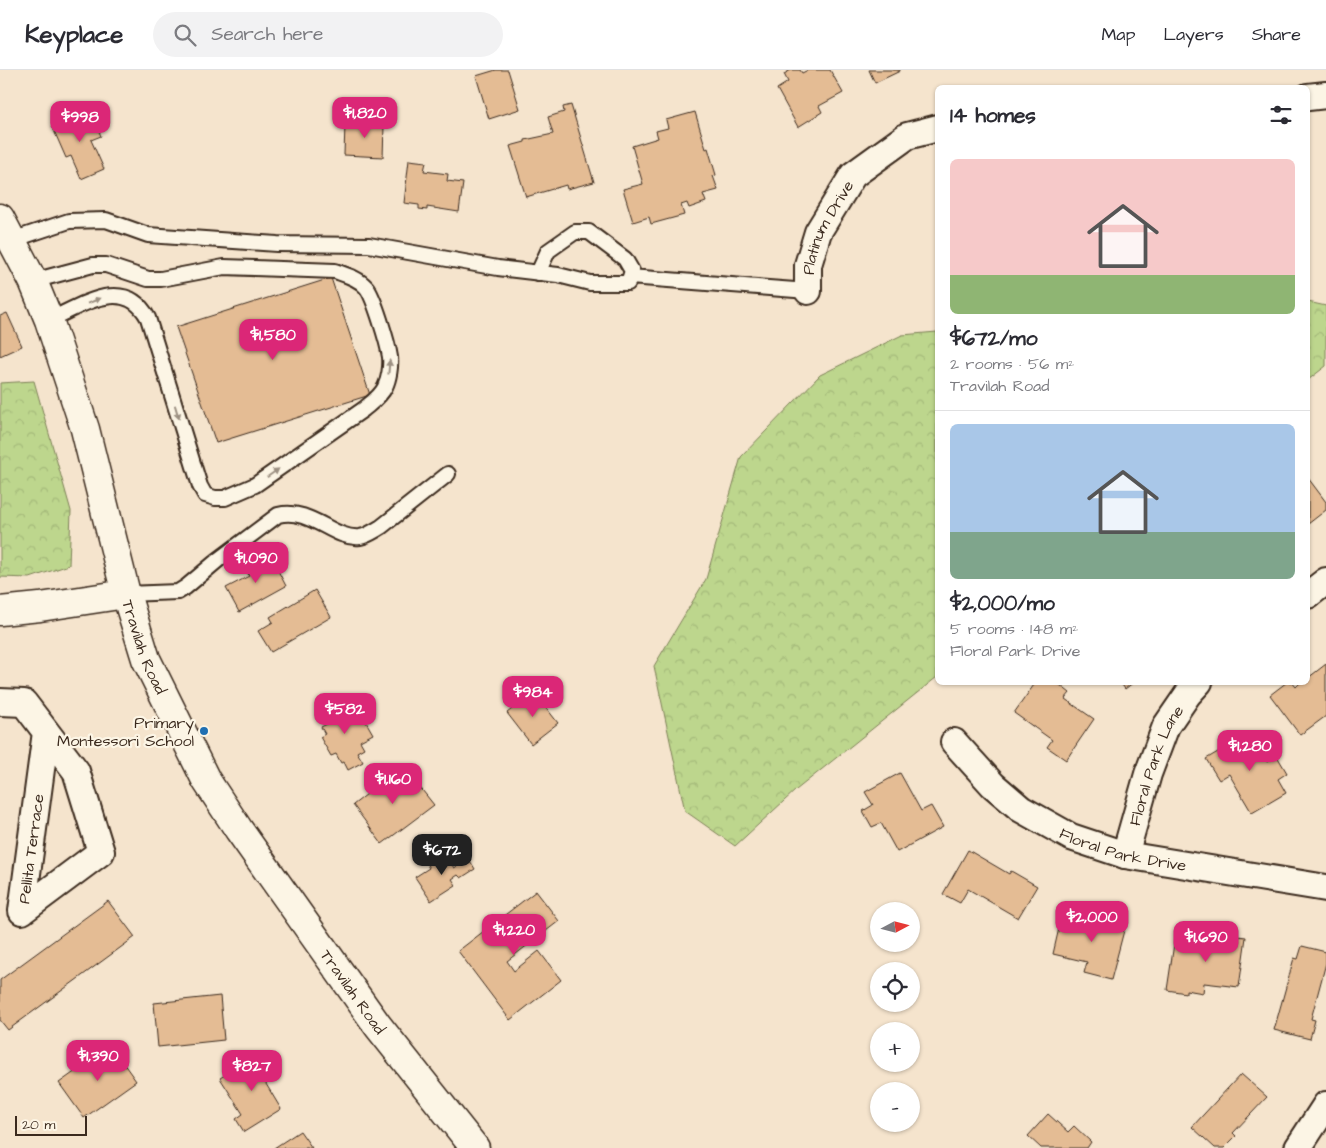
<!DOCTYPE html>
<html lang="en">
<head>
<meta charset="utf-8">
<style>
  :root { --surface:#fff; --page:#f2f2f3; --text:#2b2b33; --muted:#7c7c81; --line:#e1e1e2; --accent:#db2777 }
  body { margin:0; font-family:"Architects Daughter",sans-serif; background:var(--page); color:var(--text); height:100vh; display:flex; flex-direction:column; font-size:19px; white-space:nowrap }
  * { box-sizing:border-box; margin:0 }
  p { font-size:16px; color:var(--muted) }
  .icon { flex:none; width:28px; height:28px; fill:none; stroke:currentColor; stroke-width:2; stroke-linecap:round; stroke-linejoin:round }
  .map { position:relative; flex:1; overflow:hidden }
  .drawer { position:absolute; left:935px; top:15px; width:375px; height:600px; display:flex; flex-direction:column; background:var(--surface); border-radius:8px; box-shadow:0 1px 4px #0004 }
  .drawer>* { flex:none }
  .needle { width:32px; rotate:83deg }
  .controls { position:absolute; left:870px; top:832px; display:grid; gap:10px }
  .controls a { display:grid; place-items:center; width:50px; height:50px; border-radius:50%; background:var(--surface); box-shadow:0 1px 4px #0004; font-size:25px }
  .scale { position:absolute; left:15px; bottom:12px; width:72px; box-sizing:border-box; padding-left:5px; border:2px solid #3b2a1e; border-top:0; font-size:14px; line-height:18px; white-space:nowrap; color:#3b2a1e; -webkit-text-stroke:4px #fcf5e5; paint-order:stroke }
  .price { position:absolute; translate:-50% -42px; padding:0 11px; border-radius:10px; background:var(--accent); color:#fff; font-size:16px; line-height:32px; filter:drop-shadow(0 1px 2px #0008) }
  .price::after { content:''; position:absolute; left:50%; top:30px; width:15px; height:11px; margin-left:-8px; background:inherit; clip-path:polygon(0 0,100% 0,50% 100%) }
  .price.selected { background:#222; color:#fff }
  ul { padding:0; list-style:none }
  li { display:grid; align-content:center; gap:10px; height:265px; padding:0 15px }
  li+li { border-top:1px solid var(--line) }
  li span { display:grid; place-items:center; height:155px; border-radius:8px; color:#555 }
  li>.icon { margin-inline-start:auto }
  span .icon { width:90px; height:90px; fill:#fffc; stroke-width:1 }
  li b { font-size:21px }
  h2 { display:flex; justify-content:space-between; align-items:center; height:60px; padding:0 15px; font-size:21px }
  header { display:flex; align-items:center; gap:30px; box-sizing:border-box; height:70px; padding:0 25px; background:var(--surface); border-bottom:1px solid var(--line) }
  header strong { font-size:24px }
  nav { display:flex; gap:28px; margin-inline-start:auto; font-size:18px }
  .search { width:350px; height:45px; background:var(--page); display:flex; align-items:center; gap:12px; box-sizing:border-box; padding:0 18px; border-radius:28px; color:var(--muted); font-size:19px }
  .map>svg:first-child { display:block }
</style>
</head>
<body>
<header>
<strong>Keyplace</strong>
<div class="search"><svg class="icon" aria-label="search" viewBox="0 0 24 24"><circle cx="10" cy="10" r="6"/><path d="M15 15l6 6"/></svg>Search here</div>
<nav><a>Map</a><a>Layers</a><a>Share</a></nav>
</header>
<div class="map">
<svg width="1326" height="1078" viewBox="0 0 1326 1078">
  <defs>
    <pattern id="forest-crowns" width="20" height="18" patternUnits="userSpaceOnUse" patternTransform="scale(1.25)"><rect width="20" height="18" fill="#bdd68d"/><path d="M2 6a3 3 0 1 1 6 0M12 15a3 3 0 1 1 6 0" fill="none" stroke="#a3b879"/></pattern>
  </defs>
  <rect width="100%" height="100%" fill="#f5e4cd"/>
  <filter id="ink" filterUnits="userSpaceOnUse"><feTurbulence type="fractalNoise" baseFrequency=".02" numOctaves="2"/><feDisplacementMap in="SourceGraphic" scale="10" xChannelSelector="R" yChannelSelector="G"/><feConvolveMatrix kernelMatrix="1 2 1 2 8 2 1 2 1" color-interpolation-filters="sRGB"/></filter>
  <g filter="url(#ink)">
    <path fill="url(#forest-crowns)" stroke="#7c8056" d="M1308,232L1326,236V296L1308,310Z
      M937,262V607L796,720L735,776L685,741L654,596L706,509L741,387L820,305L902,265Z
      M34,311L71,441L69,495L30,508L0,507V313Z"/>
    <path fill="#e4bc94" stroke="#3b2a1e" d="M496,0H508L520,39L489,49L476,6Z
      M791,0H800L802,3L808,0H830L843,23L819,36L822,42L798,57L777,19L788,12L784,4Z
      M869,0H900V1L875,13Z
      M571,35L594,112L567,119L566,115L526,127L510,76L525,72V70L553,64L548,47L564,42L563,37Z
      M89,40L101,66L91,70L104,99L81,109L71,86L66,88L52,56Z
      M695,42L706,79L708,78L716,105L713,106L718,120L703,124L706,132L689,138L687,133L681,135L684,145L651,154L649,147L633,152L623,119L643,114L632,76L658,68L656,61L668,58L666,50Z
      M361,47L379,48V56H384L383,87L344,85L345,54L361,55Z
      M409,90L426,92L424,101L448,104L447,111L463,113L459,142L427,137V140L419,139V135L404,133Z
      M331,208L370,325L216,373L176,257Z
      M7,243L22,276L0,286V246Z
      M1308,408L1326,432V440L1308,454Z
      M260,484L266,494L273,491L286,516L239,542L226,518L249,506L246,499L252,496L248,490Z
      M315,520L331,547L271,582L258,561L273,552L270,547Z
      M1326,594V646L1300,665L1270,625L1287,612H1292L1296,617L1301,612H1308V608Z
      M1036,612H1056L1070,623L1065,629L1094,649L1066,690L1047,677L1052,670L1014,643Z
      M1120,612H1134L1125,619Z
      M534,622L558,653L531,674L507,643Z
      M346,631L355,647L361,643L373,664L360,671L364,678L357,682L363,692L348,700L344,692L341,693L336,684L331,686L320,667L325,664L321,657L329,653L323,644Z
      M1250,663L1267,692L1277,686L1287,703L1278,709L1286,723L1252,743L1229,704L1219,710L1206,689Z
      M403,696L434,735L382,774L353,735Z
      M900,703L921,741L931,736L943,757L897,782L881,753L872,757L863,741L873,735L865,722Z
      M968,780L1009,804L1011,801L1037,816L1018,848L968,819L960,833L943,824Z
      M445,784L454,798L469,789L475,799L461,808L458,805L452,809L456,815L431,831L415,807L429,798L427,795Z
      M536,821L559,851L507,891L514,901L539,881L561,910L510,950L458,881Z
      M108,831L135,867L8,960L0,950V910Z
      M1103,842L1127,849L1111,910L1084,903L1087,892L1053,884L1062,845L1099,855Z
      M1221,864L1246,867L1239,917L1204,913L1203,923L1186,920V923L1167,920L1175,867L1219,873Z
      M1302,876L1326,882V893L1311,949L1315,950L1310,969L1274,960L1294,888L1298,889Z
      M220,926L224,970L158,977L154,933Z
      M111,976L136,1011L84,1048L59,1013Z
      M260,983L273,1004L263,1009L281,1039L244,1062L236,1049L243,1044L220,1008Z
      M1241,1004L1267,1027L1233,1063L1236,1066L1224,1078H1215L1192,1057Z
      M1048,1044L1068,1062L1074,1056L1091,1072L1087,1078H1041L1028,1066Z
      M300,1061L312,1078H274Z"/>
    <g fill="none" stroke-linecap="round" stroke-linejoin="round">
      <g stroke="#3b2a1e" stroke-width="18">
        <path id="service" d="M12,170L69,151L106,150L148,165L277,174L369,175L498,198L558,205L590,213H628L632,201L625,189L589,162H575L548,181L538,203
          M630,207L808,221
          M33,211L93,195H106L148,209H161L224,197L335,201C346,205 358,208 366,217C374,226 388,274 390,287C391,296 389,309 385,317C381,326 371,333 364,339L255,415L225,428H215L205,425L200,416L148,248C125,205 81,236 49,250
          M126,524L178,522L186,517L218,490L278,445C311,437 333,470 360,467C367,466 374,461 381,457L448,404"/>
      </g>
      <g stroke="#3b2a1e" stroke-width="30">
        <g id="minor">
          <path d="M1308,27L1326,25"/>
          <path id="s1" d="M808,221V195L818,162L853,105L907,66L938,58"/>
          <path d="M1308,525L1326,511"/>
          <path id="s2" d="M0,632L24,633L76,701L101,782L22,841L46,662"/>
          <path id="s3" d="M954,672L993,715L1021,739L1071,767L1125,785L1326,818"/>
          <path id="s4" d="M1125,785L1148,704L1166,656L1188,624L1199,612"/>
          <path d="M1298,1078L1326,1035"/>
        </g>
      </g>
      <g stroke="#3b2a1e" stroke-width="31">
        <g id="secondary">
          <path id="s5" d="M0,148L33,211L49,250L85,359L126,524L146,589L206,710L239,760L378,956L475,1078"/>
          <path d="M0,541L40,537L126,524"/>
        </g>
      </g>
      <use href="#service" stroke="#fcf5e5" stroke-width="14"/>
      <use href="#minor" stroke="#fcf5e5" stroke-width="26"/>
      <use href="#secondary" stroke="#fcf5e5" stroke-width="28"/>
    </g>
    <defs><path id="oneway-solid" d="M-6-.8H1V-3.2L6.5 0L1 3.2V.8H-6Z" transform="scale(1.25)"/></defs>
    <g fill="#9c9082">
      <use href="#oneway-solid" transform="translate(94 231) rotate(-21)"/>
      <use href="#oneway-solid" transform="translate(389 297) rotate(-85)"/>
      <use href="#oneway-solid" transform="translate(177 342) rotate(73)"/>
      <use href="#oneway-solid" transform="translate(273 403) rotate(-35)"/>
    </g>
  </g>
  <circle fill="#1f6fb2" stroke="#fcf5e5" stroke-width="2" cx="204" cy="661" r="5"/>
  <g text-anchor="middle" stroke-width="4.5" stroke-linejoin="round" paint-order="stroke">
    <g font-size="16" fill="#3b2a1e" stroke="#fcf5e5">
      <text dy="6" stroke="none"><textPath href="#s1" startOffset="68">Platinum Drive</textPath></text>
      <text dy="6" stroke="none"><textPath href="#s5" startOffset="454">Travilah Road</textPath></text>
      <text dy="6" stroke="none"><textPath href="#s4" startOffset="95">Floral Park Lane</textPath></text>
      <text dy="6" stroke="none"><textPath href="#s3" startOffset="206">Floral Park Drive</textPath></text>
      <text dy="6" stroke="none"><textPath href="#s2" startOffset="356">Pellita Terrace</textPath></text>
      <text dy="6" stroke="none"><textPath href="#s5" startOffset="859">Travilah Road</textPath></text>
    </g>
    <g font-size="16" fill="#3b2a1e" stroke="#fcf5e5" text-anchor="end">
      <text x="194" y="658">Primary<tspan x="194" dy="18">Montessori School</tspan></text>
    </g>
  </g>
</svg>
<div class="controls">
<a><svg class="needle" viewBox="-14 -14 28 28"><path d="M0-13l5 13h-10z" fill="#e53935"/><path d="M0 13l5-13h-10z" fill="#7c7c81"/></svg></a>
<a><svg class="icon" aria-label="locate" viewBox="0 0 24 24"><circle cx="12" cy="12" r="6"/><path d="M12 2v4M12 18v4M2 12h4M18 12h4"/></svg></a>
<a>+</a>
<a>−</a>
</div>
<div class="scale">20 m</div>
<b class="price" style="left:365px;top:69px">$1,820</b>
<b class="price" style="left:80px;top:73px">$998</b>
<b class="price" style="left:273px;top:291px">$1,580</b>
<b class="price" style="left:256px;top:514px">$1,090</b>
<b class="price" style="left:533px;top:648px">$984</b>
<b class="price" style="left:345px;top:665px">$582</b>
<b class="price" style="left:1250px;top:702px">$1,280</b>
<b class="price" style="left:393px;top:735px">$1,160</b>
<b class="price selected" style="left:442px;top:806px">$672</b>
<b class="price" style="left:1092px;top:873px">$2,000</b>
<b class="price" style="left:514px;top:886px">$1,220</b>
<b class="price" style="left:1206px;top:893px">$1,690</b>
<b class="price" style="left:98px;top:1012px">$1,390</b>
<b class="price" style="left:252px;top:1022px">$827</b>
<section class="drawer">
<h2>14 homes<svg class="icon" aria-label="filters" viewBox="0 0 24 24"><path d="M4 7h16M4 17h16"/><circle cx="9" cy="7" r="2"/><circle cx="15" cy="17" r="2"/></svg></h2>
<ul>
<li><span style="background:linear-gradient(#f6c9c9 75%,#8fb573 0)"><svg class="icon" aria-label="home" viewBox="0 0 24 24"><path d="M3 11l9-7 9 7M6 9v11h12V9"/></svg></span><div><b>$672/mo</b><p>2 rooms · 56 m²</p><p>Travilah Road</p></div></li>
<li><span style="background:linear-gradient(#a9c7e8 70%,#7fa58c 0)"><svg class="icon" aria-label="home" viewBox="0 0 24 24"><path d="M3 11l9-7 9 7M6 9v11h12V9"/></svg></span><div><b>$2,000/mo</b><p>5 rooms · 148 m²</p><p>Floral Park Drive</p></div></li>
</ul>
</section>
</div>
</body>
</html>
